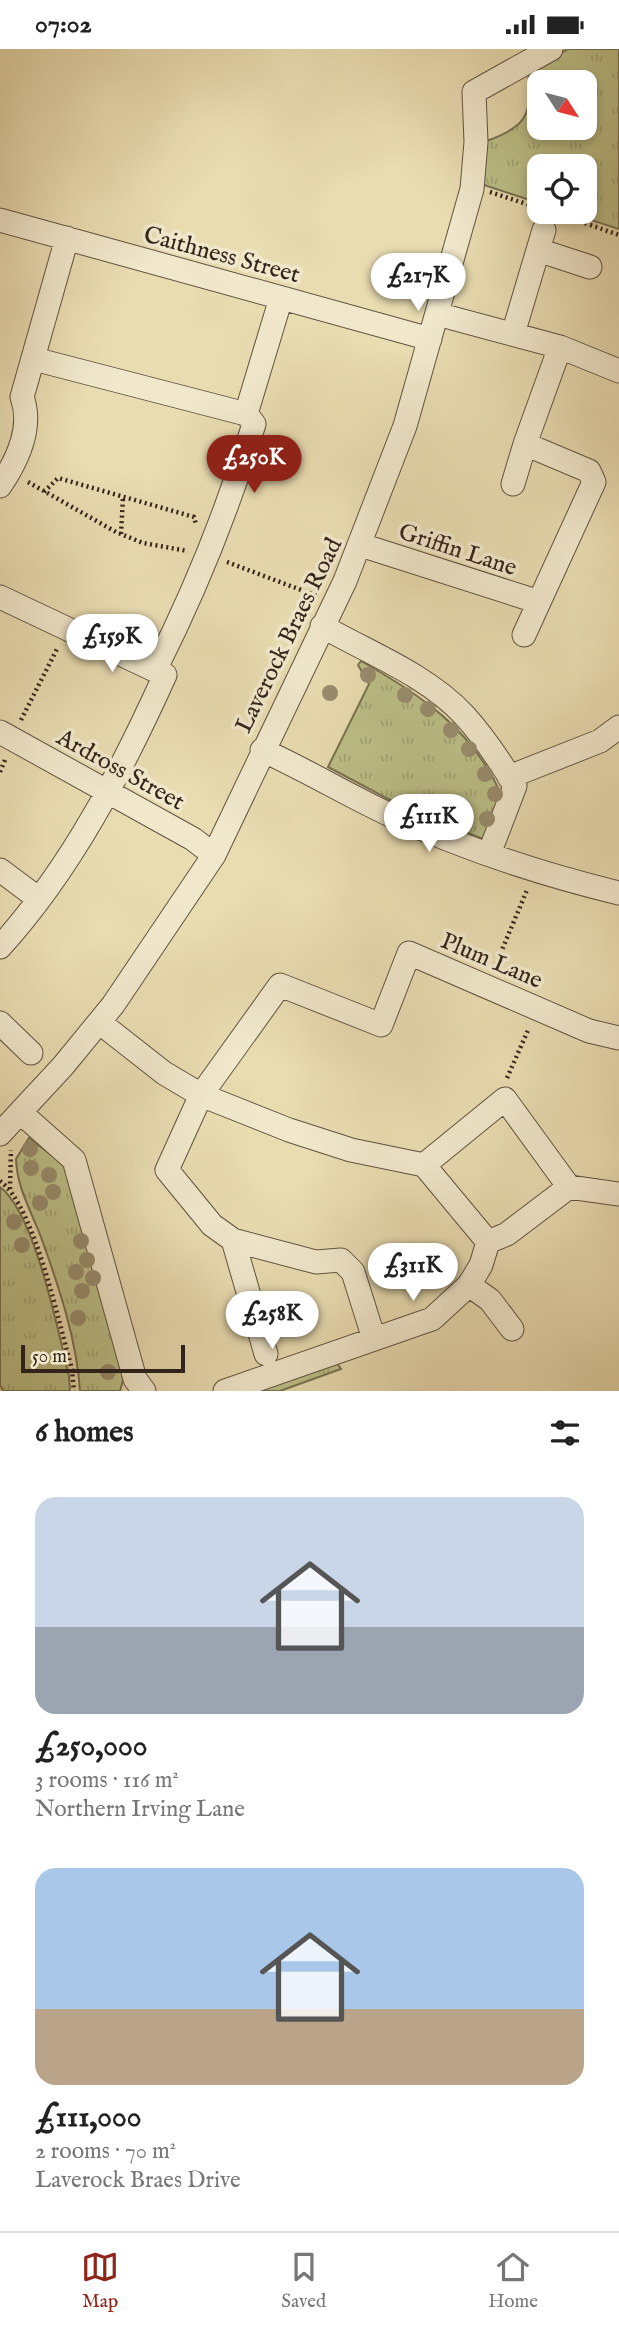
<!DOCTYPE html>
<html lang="en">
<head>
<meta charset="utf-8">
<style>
  :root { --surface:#fff; --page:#f2f2f2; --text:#222; --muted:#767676; --line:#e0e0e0; --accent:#8f2418 }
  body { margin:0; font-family:"IM FELL English",serif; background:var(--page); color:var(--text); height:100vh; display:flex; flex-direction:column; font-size:26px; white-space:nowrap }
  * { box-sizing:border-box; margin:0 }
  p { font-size:23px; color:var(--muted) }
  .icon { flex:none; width:38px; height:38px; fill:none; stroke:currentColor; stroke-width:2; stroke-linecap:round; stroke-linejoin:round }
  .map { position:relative; height:1342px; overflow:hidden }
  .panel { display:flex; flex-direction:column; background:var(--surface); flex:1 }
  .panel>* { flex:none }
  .needle { width:46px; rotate:126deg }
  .buttons { position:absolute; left:527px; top:21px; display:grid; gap:14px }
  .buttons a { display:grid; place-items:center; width:70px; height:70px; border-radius:14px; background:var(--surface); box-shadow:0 4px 10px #0003; font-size:35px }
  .scale { position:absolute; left:21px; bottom:18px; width:164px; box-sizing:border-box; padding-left:7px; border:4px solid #33241b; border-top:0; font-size:19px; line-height:24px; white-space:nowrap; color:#33241b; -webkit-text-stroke:5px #f1e8cc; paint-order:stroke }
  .price { position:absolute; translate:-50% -60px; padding:0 16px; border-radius:24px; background:#fff; color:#222; font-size:23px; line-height:46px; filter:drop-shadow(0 2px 4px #0008) }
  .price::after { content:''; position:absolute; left:50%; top:42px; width:21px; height:16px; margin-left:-10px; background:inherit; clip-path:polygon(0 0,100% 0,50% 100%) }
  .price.selected { background:var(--accent); color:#fff }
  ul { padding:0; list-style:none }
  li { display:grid; align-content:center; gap:14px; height:371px; padding:0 35px }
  li span { display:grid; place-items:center; height:217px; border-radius:21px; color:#555 }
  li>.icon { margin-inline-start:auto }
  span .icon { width:126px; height:126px; fill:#fffc; stroke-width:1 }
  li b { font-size:30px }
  h2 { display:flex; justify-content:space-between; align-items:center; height:84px; padding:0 35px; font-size:30px }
  .status { display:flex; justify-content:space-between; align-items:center; height:49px; padding:0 35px; background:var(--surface); direction:ltr }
  .status svg { height:19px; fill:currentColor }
  .tab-bar { display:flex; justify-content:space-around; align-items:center; height:98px; border-top:2px solid var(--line); background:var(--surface); font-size:19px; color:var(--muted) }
  .tab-bar a { display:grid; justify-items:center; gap:4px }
  .tab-bar .selected { color:var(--accent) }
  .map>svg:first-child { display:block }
</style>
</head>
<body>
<div class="status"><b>07:02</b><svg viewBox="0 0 49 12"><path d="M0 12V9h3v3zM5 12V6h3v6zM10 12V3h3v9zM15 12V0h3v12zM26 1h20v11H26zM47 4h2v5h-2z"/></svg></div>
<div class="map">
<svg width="619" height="1342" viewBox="0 0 619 1342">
  <defs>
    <pattern id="grass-tufts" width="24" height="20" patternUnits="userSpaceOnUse" patternTransform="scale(1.75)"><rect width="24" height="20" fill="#bcbf87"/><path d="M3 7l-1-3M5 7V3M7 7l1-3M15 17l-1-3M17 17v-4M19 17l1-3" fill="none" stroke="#a2a474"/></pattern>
  </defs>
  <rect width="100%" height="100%" fill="#e9dcb1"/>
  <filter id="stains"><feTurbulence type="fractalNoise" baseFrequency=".00286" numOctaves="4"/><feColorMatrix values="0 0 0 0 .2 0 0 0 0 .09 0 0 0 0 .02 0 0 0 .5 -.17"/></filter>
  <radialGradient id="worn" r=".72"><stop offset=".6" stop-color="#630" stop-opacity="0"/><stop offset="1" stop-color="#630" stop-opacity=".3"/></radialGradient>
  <path fill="url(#grass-tufts)" stroke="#787251" stroke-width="2" fill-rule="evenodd" d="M568,0H619V180L566,163H584V117H539V154L481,135L486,92C525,79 534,65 528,24ZM539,33H584V79H539Z
    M361,612C421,646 472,680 501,745L483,790L425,767L431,754L415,746L407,760L328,718L369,635L358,616Z
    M29,1089L66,1117L124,1328L120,1342H80C77,1292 59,1238 42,1191C32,1163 17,1140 16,1110Z
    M0,1138C35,1164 58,1283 69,1327L70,1342H3L0,1336Z
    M337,1314L341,1320L280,1342H254Z"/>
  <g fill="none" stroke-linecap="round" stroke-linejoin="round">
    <g stroke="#605240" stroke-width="25">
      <path id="minor" d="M0,171L430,290
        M538,201L590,218
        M437,265L560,298L619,322
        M513,285L544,181
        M34,310L246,365
        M513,435L525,395
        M0,437C17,412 33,378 22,348L67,189
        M361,496L539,553
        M0,548L165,626C122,721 71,820 0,898
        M322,577C369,604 427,626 464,666C484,688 500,712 515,737L489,805
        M524,586L594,433L589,422L525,395L560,298
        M155,621C195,542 228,460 254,375L246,365L281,249
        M0,683L193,790L214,806
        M262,701C304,720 344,744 386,764C460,798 540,825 619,844
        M509,728L600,692L619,678
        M0,821L39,850
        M99,973L164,1024L201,1046L289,1081L351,1101L424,1116L488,1193
        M0,974L31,1004
        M21,1064L74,1111L135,1330L144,1342
        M0,1085L63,1017L113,956L214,806L345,532L405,377L472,140L476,93L474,43L551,0
        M424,1116L505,1050L569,1138
        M233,1191L266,1305
        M488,1193L507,1185L569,1138L619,1145
        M469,1236L490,1251L512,1280
        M374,1290L353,1223L341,1211L316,1213L233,1191L212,1176L167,1121L201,1046L280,936L381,976L409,904L589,982L619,989
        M225,1342L432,1270L469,1236L481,1216L488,1193"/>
    </g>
    <path stroke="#33241b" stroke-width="4.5" stroke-dasharray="2 3.5" stroke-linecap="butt" d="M490,143L539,159
      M559,165L619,186
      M28,433L116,483L143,494L188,502
      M44,443L58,429L194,468L196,476
      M121,485L123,448
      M227,513L317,547
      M21,671L58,598
      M0,723L5,711
      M494,920L527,841
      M507,1029L529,979
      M0,1132C35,1157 59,1276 72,1320L74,1342
      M10,1140L11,1101"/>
    <use href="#minor" stroke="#f1e8cc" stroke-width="23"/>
  </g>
  <g fill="#988c6d">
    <circle cx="368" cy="626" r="8"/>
    <circle cx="330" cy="644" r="8"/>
    <circle cx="405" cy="646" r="8"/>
    <circle cx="428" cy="660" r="8"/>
    <circle cx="451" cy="681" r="8"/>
    <circle cx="469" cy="700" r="8"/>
    <circle cx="485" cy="725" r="8"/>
    <circle cx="495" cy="745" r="8"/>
    <circle cx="487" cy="770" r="8"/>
    <circle cx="30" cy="1100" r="8"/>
    <circle cx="31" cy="1119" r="8"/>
    <circle cx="49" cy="1126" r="8"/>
    <circle cx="53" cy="1143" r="8"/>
    <circle cx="40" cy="1154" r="8"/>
    <circle cx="14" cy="1173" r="8"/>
    <circle cx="81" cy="1192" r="8"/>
    <circle cx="22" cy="1196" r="8"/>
    <circle cx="87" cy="1211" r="8"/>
    <circle cx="76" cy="1223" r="8"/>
    <circle cx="93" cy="1229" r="8"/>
    <circle cx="82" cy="1242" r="8"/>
    <circle cx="78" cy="1269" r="8"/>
    <circle cx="108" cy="1323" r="8"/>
  </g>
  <g text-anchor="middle" stroke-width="7" stroke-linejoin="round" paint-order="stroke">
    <g font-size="24" fill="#33241b" stroke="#f1e8cc">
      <text transform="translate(222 205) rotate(15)" y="8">Caithness Street</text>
      <text transform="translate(458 500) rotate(18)" y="8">Griffin Lane</text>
      <text transform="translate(288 586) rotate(-64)" y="8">Laverock Braes Road</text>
      <text transform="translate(121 720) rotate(29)" y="8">Ardross Street</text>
      <text transform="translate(492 911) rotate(23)" y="8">Plum Lane</text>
    </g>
  </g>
  <rect width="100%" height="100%" filter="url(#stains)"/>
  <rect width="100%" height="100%" fill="url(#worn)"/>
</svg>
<div class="buttons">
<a><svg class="needle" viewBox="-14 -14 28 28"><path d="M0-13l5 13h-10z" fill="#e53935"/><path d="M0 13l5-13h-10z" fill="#767676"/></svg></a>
<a><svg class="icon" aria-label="locate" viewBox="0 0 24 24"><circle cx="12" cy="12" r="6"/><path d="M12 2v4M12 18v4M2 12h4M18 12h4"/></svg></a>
</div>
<div class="scale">50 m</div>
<b class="price" style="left:418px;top:264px">£217K</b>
<b class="price selected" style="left:254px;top:446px">£250K</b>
<b class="price" style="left:112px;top:625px">£159K</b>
<b class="price" style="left:429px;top:805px">£111K</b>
<b class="price" style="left:413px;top:1254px">£311K</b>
<b class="price" style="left:272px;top:1302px">£258K</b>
</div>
<section class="panel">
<h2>6 homes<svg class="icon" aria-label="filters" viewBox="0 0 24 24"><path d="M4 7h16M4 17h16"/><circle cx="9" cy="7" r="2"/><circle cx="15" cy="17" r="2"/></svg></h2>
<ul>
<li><span style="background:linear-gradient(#c9d6e8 60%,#9aa5b1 0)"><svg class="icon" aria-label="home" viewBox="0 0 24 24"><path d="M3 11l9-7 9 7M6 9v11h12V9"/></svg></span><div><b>£250,000</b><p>3 rooms · 116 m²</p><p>Northern Irving Lane</p></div></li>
<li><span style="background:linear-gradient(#a9c7e8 65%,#b9a48a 0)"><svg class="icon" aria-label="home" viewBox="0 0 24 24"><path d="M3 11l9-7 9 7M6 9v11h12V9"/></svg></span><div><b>£111,000</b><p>2 rooms · 70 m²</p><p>Laverock Braes Drive</p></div></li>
</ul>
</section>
<nav class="tab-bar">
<a class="selected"><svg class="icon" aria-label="map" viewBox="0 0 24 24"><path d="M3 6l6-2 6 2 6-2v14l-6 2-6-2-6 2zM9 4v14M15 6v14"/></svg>Map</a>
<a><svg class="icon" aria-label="saved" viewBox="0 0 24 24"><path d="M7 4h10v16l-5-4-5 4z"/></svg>Saved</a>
<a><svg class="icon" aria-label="home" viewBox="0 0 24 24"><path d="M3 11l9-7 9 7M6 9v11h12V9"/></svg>Home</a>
</nav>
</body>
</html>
